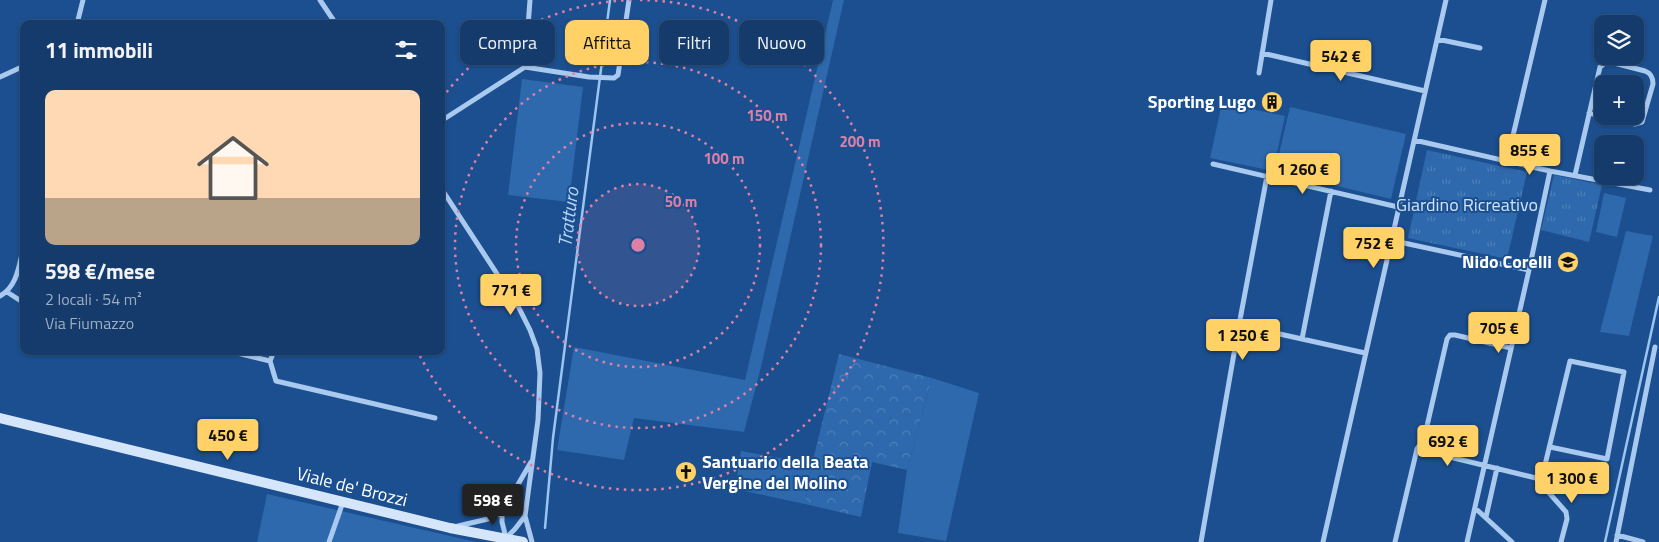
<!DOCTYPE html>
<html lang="it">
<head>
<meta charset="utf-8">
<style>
  :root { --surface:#143b6b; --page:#214673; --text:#f1f3f6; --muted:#9dadc1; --line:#33557e; --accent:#ffd166 }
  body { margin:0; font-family:"Titillium Web",sans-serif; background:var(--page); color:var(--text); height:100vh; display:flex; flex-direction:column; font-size:19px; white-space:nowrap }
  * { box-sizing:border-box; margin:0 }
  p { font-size:16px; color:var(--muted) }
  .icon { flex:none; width:28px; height:28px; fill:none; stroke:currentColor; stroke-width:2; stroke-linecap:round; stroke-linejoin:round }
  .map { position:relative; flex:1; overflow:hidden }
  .drawer { position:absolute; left:20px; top:20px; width:425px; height:335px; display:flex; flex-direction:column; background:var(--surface); border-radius:10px; box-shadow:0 1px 4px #0004,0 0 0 1px var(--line) }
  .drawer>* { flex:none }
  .hud { position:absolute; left:460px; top:20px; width:475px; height:45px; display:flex; gap:10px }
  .fabs { position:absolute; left:1594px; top:15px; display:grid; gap:10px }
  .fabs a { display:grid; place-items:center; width:50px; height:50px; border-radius:10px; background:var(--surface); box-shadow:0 1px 4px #0004,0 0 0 1px var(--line); font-size:25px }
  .price { position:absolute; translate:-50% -42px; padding:0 11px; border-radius:5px; background:var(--accent); color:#111; font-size:16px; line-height:32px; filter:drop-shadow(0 1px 2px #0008) }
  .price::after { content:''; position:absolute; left:50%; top:30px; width:15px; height:11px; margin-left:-8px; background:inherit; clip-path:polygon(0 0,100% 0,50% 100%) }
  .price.on { background:#222; color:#fff }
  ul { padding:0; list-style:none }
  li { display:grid; align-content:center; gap:10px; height:265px; padding:0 25px }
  li span { display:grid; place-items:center; height:155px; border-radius:10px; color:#555 }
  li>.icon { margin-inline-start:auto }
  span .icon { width:90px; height:90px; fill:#fffc; stroke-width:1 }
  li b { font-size:21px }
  h2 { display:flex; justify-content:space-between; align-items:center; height:60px; padding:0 25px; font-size:21px }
  .chip { padding:0 18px; border-radius:10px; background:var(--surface); box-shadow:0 1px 4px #0004,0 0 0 1px var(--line); font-size:18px; line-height:45px }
  .chip.on { background:var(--accent); color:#111 }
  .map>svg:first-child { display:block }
</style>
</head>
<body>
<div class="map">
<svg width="1659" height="542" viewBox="0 0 1659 542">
  <defs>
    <pattern id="forest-crowns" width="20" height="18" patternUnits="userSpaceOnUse" patternTransform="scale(1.25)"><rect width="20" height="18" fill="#2e69ad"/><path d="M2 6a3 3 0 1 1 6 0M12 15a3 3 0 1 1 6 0" fill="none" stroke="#4d80b9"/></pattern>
    <pattern id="park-tufts" width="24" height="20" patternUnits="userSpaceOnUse" patternTransform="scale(1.25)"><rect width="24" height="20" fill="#2e69ad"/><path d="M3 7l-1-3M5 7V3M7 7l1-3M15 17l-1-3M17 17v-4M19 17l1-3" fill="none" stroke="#4d80b9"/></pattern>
  </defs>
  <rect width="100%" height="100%" fill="#1b4f8f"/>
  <path fill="#2e69ad" d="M833,0H844L761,367L744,432L634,418L624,460L557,450L574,347L745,380Z
    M522,79L583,87L569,202L508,195Z
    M1222,103L1285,116L1273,171L1210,158Z
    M1290,107L1406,134L1391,199L1275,171Z
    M1604,193L1626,198L1617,237L1596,232Z
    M1626,231L1653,236L1629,336L1600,332Z
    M932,378L979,393L946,541L898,533L907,470Z
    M741,451L812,464L805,504L735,489Z
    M267,494L476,542H257Z"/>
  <path fill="url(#forest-crowns)" d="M839,354L932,378L907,470L872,462L861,517L805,504L812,464Z"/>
  <path fill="url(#park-tufts)" d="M1427,150L1527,172L1507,259L1408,238Z
    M1554,175L1602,185L1589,242L1541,230Z"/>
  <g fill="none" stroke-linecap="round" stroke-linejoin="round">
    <path stroke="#9cc4f0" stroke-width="2.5" d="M545,528L553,438L610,0
      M1605,542L1659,297"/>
    <path stroke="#a9c9ee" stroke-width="5" d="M320,0L336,24
      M77,24L83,0
      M1437,39L1480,48
      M1262,53L1425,91
      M525,67L589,77L614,78L618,75L629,0
      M1259,73L1271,0
      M0,77L24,66
      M1589,113L1602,116
      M441,121L525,67L530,0
      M1414,140L1550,171L1650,190
      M1507,161L1545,0
      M1213,164L1398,207
      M1575,175L1600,67L1605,63L1610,62L1645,71C1651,73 1653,78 1653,84L1642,122L1635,124L1603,116
      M441,188L518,306L530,330L537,349L540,373L538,420L525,516L532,542
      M1390,240L1529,270
      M7,292L24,303
      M0,296C18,286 19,264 24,246
      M1239,325L1365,353
      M1302,339L1331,191
      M229,351L270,361
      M274,351L270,361L276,381L435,418
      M1417,449L1536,478L1566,512L1567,519L1561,542
      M1536,478L1544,469L1570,361L1624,372L1607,459L1550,447
      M1475,508L1512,542
      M525,516L515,529L506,538L502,522V512L531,462
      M1486,517L1497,468
      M458,526L492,518L502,512
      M1617,535L1643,542
      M329,542L343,502
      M1201,542L1239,325L1267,176
      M1323,542L1446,0
      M1395,542L1417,449L1424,439L1447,339L1450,335H1455L1511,348
      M1467,542L1529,270L1550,171
      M1616,542L1655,347"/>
    <path stroke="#d6e6fa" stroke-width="10" d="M0,418L450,528L523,542"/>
  </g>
  <circle cx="638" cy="245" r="61" fill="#dd80a5" fill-opacity=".12"/>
  <g fill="none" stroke="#dd80a5" stroke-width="2.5" stroke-dasharray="2.5 5">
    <circle cx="638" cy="245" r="61"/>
    <circle cx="638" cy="245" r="122"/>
    <circle cx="638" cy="245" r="183"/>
    <path d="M442 98A245 245 0 0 1 636 0M640 0A245 245 0 1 1 418 352"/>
  </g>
  <defs>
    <g id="building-disc" transform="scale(1.125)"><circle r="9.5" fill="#ffd166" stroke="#1b4f8f"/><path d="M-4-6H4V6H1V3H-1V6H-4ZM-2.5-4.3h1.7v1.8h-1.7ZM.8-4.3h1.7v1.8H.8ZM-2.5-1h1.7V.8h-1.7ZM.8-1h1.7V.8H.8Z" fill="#111"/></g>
    <g id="school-disc" transform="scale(1.125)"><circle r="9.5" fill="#ffd166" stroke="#1b4f8f"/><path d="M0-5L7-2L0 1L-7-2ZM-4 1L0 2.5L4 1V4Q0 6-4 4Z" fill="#111"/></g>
    <g id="church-disc" transform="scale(1.125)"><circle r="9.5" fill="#ffd166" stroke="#1b4f8f"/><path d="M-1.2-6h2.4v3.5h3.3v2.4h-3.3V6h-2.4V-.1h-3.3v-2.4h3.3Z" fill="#111"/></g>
  </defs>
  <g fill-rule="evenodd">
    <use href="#building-disc" x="1272" y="102"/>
    <use href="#school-disc" x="1568" y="262"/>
    <use href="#church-disc" x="686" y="472"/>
  </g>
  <g text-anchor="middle" stroke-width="4" stroke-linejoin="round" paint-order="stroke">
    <g font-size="18" font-weight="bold" fill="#fff" stroke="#1b4f8f" text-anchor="end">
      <text x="1256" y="108">Sporting Lugo</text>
      <text x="1552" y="268">Nido Corelli</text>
      <text x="702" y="468" text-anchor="start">Santuario della Beata<tspan x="702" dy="21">Vergine del Molino</tspan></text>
    </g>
    <g font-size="18" fill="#cfe3fa" stroke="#1b4f8f">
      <text x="1467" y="211">Giardino Ricreativo</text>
    </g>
    <g font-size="18" fill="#fff" stroke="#1b4f8f">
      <text transform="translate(352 487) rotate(14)" y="6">Viale de' Brozzi</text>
    </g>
    <g font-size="19" font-style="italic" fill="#b5d3f5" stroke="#1b4f8f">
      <text transform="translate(568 217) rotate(-83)" y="7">Tratturo</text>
    </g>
  </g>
  <circle cx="638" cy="245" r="8" fill="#dd80a5" stroke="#1b4f8f" stroke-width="2.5"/>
  <g font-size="15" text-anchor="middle" font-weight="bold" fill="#dd80a5" stroke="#1b4f8f" stroke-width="4" stroke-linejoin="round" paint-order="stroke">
    <text x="767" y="121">150 m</text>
    <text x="860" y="147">200 m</text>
    <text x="724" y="164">100 m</text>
    <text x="681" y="207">50 m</text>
  </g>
</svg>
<div class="fabs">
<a><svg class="icon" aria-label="layers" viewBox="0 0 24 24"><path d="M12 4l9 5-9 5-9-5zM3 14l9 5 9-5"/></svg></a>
<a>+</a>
<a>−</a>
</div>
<b class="price" style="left:1341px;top:82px">542 €</b>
<b class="price" style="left:1530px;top:176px">855 €</b>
<b class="price" style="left:1303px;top:195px">1 260 €</b>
<b class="price" style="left:1374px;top:269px">752 €</b>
<b class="price" style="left:511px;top:316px">771 €</b>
<b class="price" style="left:1499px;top:354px">705 €</b>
<b class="price" style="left:1243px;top:361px">1 250 €</b>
<b class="price" style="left:228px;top:461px">450 €</b>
<b class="price" style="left:1448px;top:467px">692 €</b>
<b class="price" style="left:1572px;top:504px">1 300 €</b>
<b class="price on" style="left:493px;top:526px">598 €</b>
<div class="hud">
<a class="chip">Compra</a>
<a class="chip on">Affitta</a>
<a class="chip">Filtri</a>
<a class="chip">Nuovo</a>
</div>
<section class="drawer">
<h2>11 immobili<svg class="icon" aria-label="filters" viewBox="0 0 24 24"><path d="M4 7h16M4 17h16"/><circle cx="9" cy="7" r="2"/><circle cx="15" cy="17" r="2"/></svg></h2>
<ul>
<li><span style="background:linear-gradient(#ffd9b3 70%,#b9a48a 0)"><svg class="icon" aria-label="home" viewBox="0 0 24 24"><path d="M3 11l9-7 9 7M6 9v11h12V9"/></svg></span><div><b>598 €/mese</b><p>2 locali · 54 m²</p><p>Via Fiumazzo</p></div></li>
</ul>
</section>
</div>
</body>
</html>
